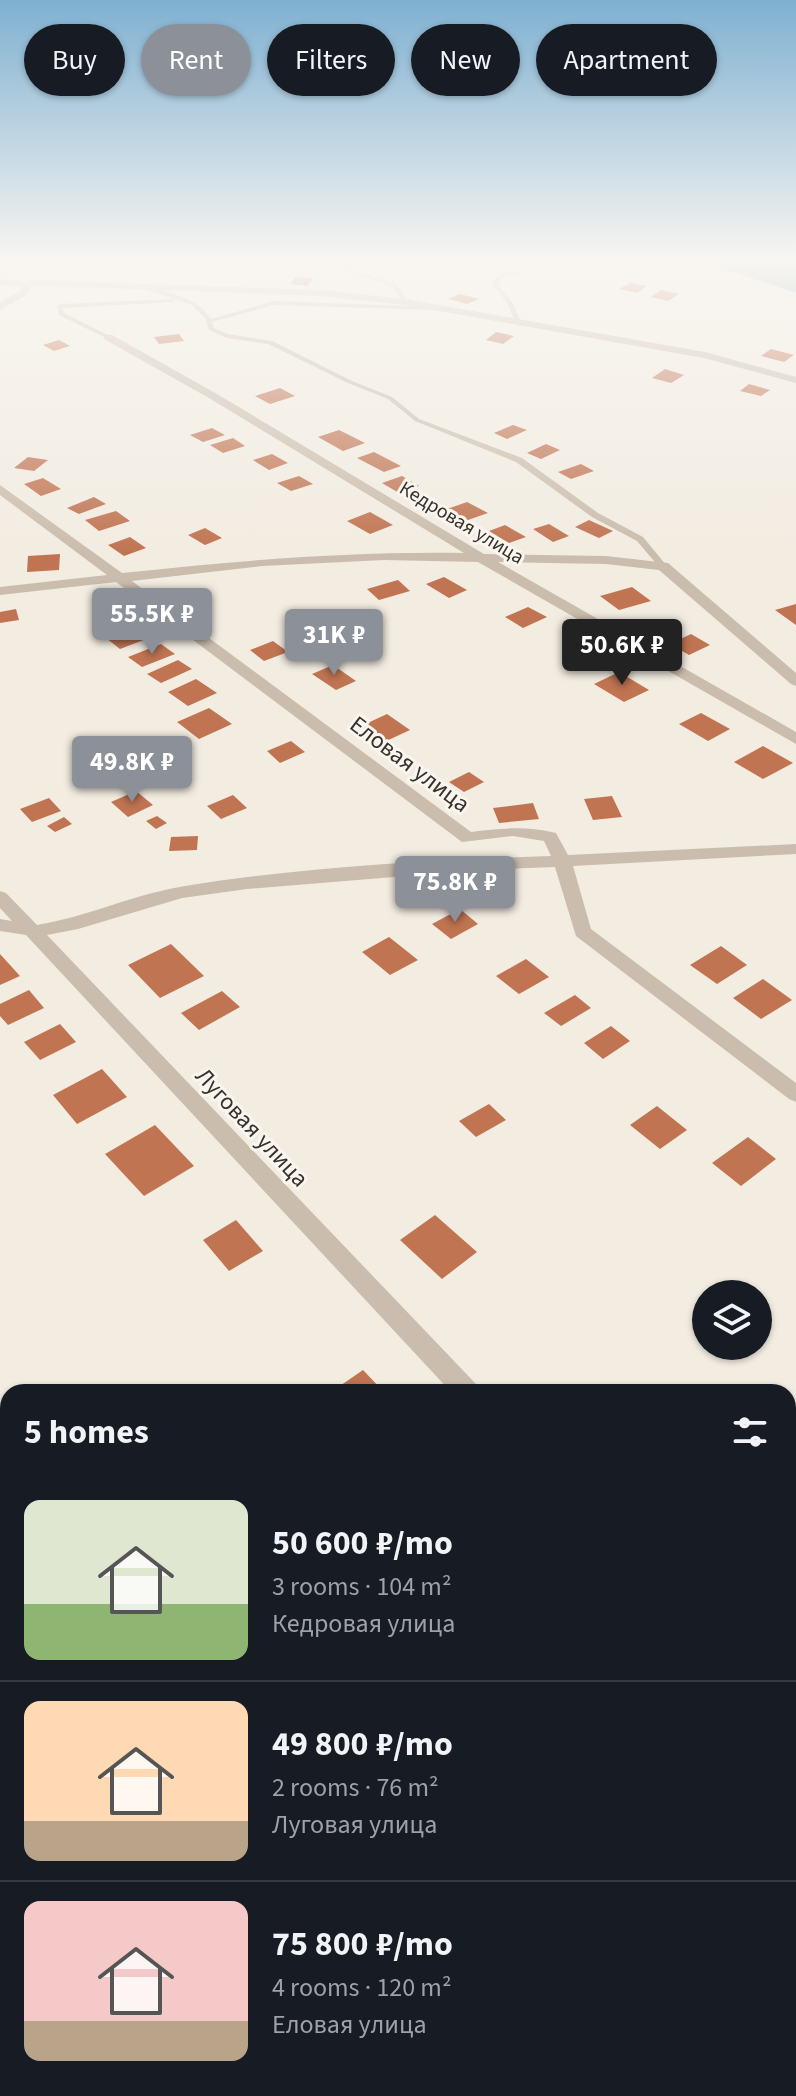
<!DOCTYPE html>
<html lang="en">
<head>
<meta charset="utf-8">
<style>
  :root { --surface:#171b24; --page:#242831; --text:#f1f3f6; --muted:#9ea1a6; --line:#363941; --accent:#8c9099 }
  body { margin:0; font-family:"Source Sans 3",sans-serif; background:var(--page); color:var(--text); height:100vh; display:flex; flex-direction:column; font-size:30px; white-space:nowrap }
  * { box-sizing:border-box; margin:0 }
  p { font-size:26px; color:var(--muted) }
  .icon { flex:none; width:44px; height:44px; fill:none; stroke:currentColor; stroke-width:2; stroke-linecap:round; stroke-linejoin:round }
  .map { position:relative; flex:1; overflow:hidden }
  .drawer { position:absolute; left:0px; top:1384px; width:796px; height:712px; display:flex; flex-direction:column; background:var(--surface); border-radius:24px 24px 0 0; box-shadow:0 2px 6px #0004 }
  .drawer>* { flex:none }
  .guide { position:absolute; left:24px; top:24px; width:748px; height:72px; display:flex; gap:16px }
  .tools { position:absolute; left:692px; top:1280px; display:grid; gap:16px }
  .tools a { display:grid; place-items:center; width:80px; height:80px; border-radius:50%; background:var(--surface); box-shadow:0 2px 6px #0004; font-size:40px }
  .price { position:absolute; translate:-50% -68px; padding:0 18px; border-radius:8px; background:var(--accent); color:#fff; font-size:26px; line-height:52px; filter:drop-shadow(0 2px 4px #0008) }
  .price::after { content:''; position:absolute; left:50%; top:48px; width:24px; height:18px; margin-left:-12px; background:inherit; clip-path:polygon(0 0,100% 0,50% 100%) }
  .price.selected { background:#222; color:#fff }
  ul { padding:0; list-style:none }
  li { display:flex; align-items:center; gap:24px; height:200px; padding:0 24px }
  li+li { border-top:2px solid var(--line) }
  li span { display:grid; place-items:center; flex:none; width:224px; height:160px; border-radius:16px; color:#555 }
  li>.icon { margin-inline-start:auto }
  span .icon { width:96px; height:96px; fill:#fffc; stroke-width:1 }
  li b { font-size:34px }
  h2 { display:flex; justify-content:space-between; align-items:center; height:96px; padding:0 24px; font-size:34px }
  .chip { padding:0 28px; border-radius:36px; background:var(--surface); box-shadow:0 2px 6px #0004; font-size:28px; line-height:72px }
  .chip.selected { background:var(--accent); color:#fff }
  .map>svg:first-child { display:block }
</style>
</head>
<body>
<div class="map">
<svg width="796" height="2096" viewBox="0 0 796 2096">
  <rect width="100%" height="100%" fill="#f2ece1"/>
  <path fill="#82aaae" d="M698,260H796V293Z"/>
  <path fill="#c07452" d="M295,277L313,278L308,286L290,284Z
    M630,283L647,286L637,293L619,289Z
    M661,290L679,294L668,301L650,297Z
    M460,294L479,299L467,304L448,299Z
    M496,332L514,336L503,344L486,340Z
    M179,334L184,341L159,344L154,337Z
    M59,340L70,346L54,351L43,345Z
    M771,349L794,355L784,362L761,356Z
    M665,369L684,375L671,383L652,378Z
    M749,384L770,390L761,396L740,391Z
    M280,388L295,396L270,404L255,396Z
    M513,425L527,430L507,439L494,433Z
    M212,428L225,435L203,442L190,435Z
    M339,430L365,443L343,451L318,437Z
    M233,438L245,446L223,453L210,445Z
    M546,444L560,450L541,459L527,453Z
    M374,452L401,466L384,472L357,458Z
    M272,454L288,463L269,470L253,460Z
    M28,457L48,460L34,471L14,468Z
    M581,464L594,471L571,479L558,472Z
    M299,476L313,484L291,491L277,483Z
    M402,476L419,486L399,493L382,483Z
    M43,478L61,489L41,496L24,484Z
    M94,497L106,504L79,514L67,508Z
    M467,502L488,513L468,520L447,509Z
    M116,511L130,521L99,531L85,520Z
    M370,512L393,525L370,534L347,521Z
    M589,520L613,531L599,538L575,527Z
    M549,524L569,536L553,542L533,529Z
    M505,525L526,537L509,543L489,531Z
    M205,528L222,538L205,545L188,535Z
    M130,537L146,548L124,556L108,545Z
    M60,554L59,570L27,572L28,556Z
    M444,577L467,590L449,598L426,584Z
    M398,580L410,591L379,600L367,589Z
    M632,587L651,601L619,610L600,596Z
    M195,589L207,597L185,605L173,597Z
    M796,604V625L775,610Z
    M528,607L547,617L523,628L505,617Z
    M16,609L19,620L0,623V612Z
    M126,612L141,621L119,630L104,621Z
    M140,626L154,636L120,649L106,638Z
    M691,634L710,645L689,655L670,644Z
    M273,641L288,652L264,661L250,650Z
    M161,644L175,654L142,667L128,657Z
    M178,660L192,669L161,683L147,674Z
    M333,665L356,681L336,690L312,674Z
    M619,672L649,690L624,702L594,684Z
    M196,679L217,693L188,706L168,692Z
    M209,708L232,724L199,739L177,722Z
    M701,713L730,729L708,741L679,724Z
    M387,714L410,730L382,743L359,727Z
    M291,741L305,752L280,763L267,751Z
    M763,746L793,763L763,779L734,762Z
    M469,772L484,782L464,792L449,782Z
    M136,791L153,805L128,817L111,802Z
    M233,795L247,808L221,819L207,806Z
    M612,796L622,817L593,820L584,799Z
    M49,798L61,811L32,822L20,809Z
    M533,803L539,819L499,823L493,808Z
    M157,816L167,823L156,829L146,821Z
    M64,817L72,824L55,832L47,826Z
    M198,836L197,850L169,851L171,837Z
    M460,909L478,924L451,939L432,924Z
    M389,937L418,960L390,975L362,952Z
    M171,944L204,976L160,998L128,965Z
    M721,946L747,965L717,984L690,965Z
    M0,954L20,976L0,985Z
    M526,959L549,977L519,994L496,976Z
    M763,979L792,1000L761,1019L733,998Z
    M29,990L44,1008L8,1025L0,1016V1004Z
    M222,991L240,1007L199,1030L181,1013Z
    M575,995L591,1008L561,1026L544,1013Z
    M60,1024L76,1042L40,1060L24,1042Z
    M611,1026L630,1041L603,1059L584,1043Z
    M102,1069L127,1097L77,1124L53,1095Z
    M489,1104L506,1120L476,1137L459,1121Z
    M657,1106L687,1130L660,1149L630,1125Z
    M155,1125L194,1166L144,1196L105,1154Z
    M748,1137L776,1159L741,1186L712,1163Z
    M435,1215L477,1252L442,1279L400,1240Z
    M236,1220L263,1251L229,1271L203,1240Z
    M363,1370L384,1392H331Z
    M8,1622V1689L0,1695V1628Z"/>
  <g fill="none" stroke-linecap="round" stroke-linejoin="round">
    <path fill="#cbbdad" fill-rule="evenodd" d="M338,265L397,285L408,302L403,303L393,287L338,267Z
      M517,270L519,273L502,277L498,284L513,303L522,324L519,326L516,324L507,303L492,284L498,275Z
      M142,285C167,293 196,295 211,319L274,301L438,307L436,310L274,305L212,322L214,328L228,334L272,341L352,381L392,397L419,419L522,458L598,513L643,537L667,566L660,568L637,541L592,517L516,462L415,421L388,399L348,383L268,344L227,338L209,330L205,318L192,305L140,288Z
      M173,299L175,302L63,308L64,313L110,336L108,339L59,315L57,306L60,304Z"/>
    <path fill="#cbbdad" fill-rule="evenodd" d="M0,279L33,283L25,296L0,310V303L18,292L22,286L0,285Z
      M104,335H112L217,394L484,554L606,556L668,563L796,673V686L791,684L659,570L606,564L498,562L796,732V744L478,562L384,560L262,566L132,581L471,832C501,828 526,826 556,833L568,855L796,844V854L573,866L591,929L796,1083V1102L789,1099L576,936L555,867L479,870L247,889L182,898L78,929L47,935L476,1384L479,1392H451L26,935L0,931V919L12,921L0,908V891L6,893L37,925C87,917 134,894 185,886C304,867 431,860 551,856L544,841L513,836L462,842L116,582L0,595V587L107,575L0,495V485L122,573C236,561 349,551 464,553L209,398L104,339Z
      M0,1908L8,1911L7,1952L0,1949Z"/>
    <path fill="#cbbdad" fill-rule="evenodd" d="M28,280L321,290L405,299L705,352L796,377V383L704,358L405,305L321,296L25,285Z"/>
  </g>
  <linearGradient id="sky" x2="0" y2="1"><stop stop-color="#7fb0d1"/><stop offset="0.47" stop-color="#f9f6f2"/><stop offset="1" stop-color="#f9f6f2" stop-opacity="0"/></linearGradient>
  <rect width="796" height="553" fill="url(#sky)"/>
  <g text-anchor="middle" stroke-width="6" stroke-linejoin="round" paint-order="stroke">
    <g font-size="20" fill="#39312c" stroke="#faf5ee">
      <text transform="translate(462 522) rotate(31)" y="7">Кедровая улица</text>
    </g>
    <g font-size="24" fill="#39312c" stroke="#faf5ee">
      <text transform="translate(410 764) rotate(37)" y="8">Еловая улица</text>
      <text transform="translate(252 1127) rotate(47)" y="8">Луговая улица</text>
    </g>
  </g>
</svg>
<div class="tools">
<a><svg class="icon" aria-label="layers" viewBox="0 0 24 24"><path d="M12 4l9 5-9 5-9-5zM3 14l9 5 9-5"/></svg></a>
</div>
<b class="price" style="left:152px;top:656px">55.5K ₽</b>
<b class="price" style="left:334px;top:677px">31K ₽</b>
<b class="price selected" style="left:622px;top:687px">50.6K ₽</b>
<b class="price" style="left:132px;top:804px">49.8K ₽</b>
<b class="price" style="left:455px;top:924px">75.8K ₽</b>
<div class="guide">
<a class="chip">Buy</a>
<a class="chip selected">Rent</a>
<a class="chip">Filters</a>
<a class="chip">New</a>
<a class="chip">Apartment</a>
</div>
<section class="drawer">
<h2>5 homes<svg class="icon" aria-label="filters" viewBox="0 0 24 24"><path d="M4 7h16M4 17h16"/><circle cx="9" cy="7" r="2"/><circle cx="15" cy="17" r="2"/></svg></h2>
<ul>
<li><span style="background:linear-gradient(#dfe7d0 65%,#8fb573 0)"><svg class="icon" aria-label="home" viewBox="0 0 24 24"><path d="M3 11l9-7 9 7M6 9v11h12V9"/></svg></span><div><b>50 600 ₽/mo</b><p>3 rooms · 104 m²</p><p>Кедровая улица</p></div></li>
<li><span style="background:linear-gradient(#ffd9b3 75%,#b9a48a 0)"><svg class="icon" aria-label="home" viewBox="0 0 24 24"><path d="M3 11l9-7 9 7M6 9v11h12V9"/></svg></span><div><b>49 800 ₽/mo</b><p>2 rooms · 76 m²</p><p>Луговая улица</p></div></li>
<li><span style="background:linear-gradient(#f6c9c9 75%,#b9a48a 0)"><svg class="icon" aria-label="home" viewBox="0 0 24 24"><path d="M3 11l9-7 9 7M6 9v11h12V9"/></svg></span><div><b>75 800 ₽/mo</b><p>4 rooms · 120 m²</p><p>Еловая улица</p></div></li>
</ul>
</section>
</div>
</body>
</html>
